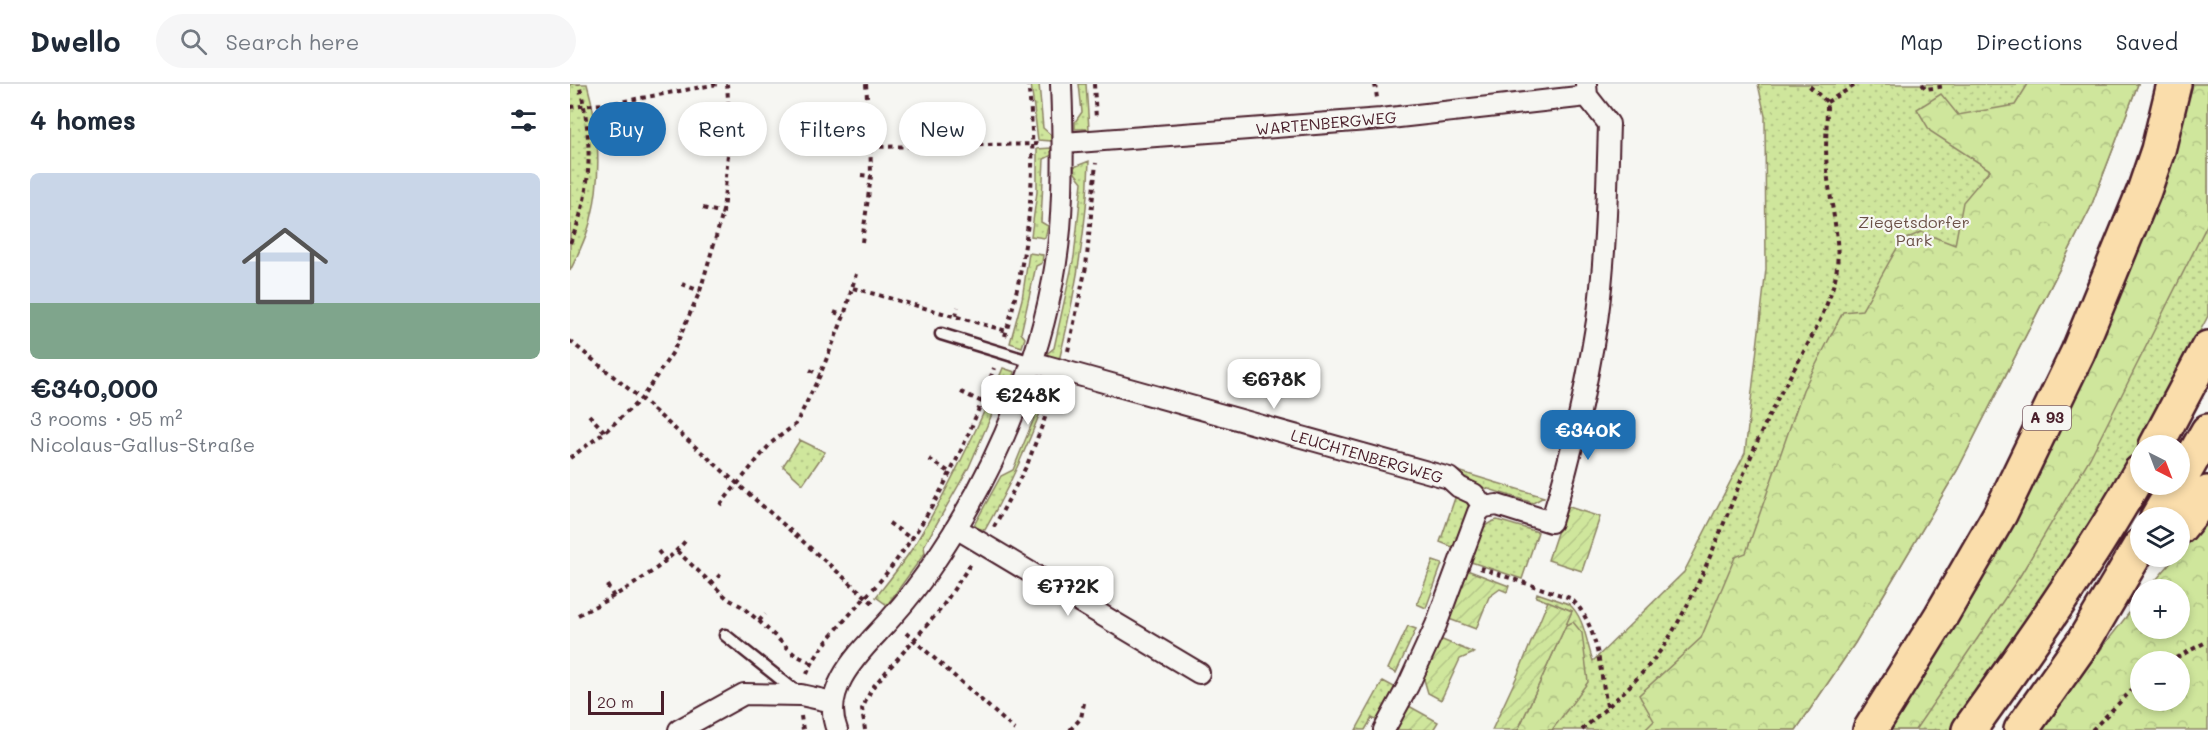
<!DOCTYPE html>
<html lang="en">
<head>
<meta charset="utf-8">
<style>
  :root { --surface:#fff; --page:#f6f6f7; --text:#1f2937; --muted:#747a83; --line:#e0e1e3; --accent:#1f6fb2 }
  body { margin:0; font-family:Mali,sans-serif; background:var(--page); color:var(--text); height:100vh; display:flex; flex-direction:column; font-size:22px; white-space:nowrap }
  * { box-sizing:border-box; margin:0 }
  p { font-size:20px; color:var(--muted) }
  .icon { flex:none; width:33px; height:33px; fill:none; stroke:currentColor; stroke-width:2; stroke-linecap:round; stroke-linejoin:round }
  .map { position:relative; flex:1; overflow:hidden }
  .sheet { display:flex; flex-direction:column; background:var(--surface); width:570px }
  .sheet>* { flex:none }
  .banner { position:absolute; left:18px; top:18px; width:570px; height:54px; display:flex; gap:12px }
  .needle { width:39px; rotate:138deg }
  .controls { position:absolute; left:1560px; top:351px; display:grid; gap:12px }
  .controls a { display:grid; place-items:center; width:60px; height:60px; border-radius:50%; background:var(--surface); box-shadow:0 3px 9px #0003; font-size:30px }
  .scale { position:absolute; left:18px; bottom:15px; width:76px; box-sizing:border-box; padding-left:6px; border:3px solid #4a1f2b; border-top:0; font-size:16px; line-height:21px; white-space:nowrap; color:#4a1f2b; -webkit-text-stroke:4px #f6f6f2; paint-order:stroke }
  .price { position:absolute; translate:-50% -51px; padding:0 14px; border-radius:12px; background:#fff; color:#222; font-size:20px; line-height:39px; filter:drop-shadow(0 2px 3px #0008) }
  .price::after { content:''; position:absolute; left:50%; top:36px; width:18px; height:14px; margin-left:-9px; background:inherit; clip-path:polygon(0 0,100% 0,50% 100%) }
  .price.current { background:var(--accent); color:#fff }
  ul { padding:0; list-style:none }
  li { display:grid; align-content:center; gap:12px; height:318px; padding:0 30px }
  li+li { border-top:2px solid var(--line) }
  li span { display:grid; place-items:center; height:186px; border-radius:9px; color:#555 }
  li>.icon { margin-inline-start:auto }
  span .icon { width:108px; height:108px; fill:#fffc; stroke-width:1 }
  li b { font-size:26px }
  h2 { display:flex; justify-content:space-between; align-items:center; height:72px; padding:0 30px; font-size:26px }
  .pill { padding:0 21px; border-radius:27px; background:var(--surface); box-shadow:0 3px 9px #0003; font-size:21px; line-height:54px }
  .pill.current { background:var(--accent); color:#fff }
  header { display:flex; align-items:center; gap:36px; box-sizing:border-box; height:84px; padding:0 30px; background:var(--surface); border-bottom:2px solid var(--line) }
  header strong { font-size:28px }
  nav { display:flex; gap:33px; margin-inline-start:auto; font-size:21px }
  .search { width:420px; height:54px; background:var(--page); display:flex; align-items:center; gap:15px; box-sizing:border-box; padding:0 21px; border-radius:33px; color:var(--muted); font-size:22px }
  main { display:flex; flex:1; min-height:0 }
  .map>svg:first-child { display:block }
</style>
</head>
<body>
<header>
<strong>Dwello</strong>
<div class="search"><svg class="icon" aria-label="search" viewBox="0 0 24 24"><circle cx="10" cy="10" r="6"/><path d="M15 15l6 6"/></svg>Search here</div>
<nav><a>Map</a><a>Directions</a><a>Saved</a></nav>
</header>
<main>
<section class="sheet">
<h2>4 homes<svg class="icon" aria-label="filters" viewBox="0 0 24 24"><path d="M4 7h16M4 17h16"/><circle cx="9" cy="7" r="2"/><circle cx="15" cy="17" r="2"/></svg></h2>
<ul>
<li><span style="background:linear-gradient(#c9d6e8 70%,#7fa58c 0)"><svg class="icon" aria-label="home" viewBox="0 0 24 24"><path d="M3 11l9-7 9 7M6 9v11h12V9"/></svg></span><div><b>€340,000</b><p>3 rooms · 95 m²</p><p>Nicolaus-Gallus-Straße</p></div></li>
</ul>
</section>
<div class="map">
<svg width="1638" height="646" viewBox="0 0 1638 646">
  <defs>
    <pattern id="grass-dots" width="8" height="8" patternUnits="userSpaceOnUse" patternTransform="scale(1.5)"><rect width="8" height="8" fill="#cfe69c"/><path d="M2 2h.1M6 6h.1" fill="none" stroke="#b3c587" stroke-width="1.8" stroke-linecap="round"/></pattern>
    <pattern id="forest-crowns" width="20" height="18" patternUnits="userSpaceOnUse" patternTransform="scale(1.5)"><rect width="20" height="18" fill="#cfe69c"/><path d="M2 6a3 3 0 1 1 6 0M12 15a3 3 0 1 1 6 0" fill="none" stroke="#b3c587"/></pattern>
    <pattern id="garden-furrows" width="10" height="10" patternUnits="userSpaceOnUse" patternTransform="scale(1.5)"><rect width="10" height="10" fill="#cfe69c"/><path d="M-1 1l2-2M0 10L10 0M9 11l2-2" fill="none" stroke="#b3c587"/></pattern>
  </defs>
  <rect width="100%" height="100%" fill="#f6f6f2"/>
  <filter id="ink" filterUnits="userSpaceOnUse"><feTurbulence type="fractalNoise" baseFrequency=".0167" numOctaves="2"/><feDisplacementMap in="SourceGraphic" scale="12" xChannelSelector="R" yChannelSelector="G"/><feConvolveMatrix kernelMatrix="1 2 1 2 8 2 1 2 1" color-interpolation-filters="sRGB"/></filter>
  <g filter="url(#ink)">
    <path fill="url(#grass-dots)" stroke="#8c8264" stroke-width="1.5" d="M0,0H17C29,42 32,92 21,135C17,153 8,170 0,187Z
      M461,0H469L473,44L481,51V57L468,56Z
      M509,0H516L519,45H505V38L512,28Z
      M1188,0H1568L1520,125L1388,385L1285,559L1226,646H948L1002,527L966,513L967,509L999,520C1015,534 1016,558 1023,577L1114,488L1175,369L1196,185L1195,32Z
      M1623,0H1638V232L1578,345L1519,447L1443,563L1381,646H1317L1447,426L1498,328L1575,150L1602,72Z
      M481,64L482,71L474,75L471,138L478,142L475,154L461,152L467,108V65Z
      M519,77C517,146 505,211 489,277L475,271L484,264L504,173L512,98L505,89L504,83Z
      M459,169L473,171L472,179L466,182L451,249L455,254L452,263L440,259L452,215Z
      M433,284L445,288L442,299L436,298L399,383L354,462L355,469L317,521L306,513C320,495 335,477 347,457C380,402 408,344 433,284Z
      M479,305C461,355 441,400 415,446L403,443L431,392L443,386L467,327L461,315L465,309Z
      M230,356L255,368L233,400L213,382Z
      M888,387L974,413L963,419L893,397Z
      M886,411L897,418L899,424L885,464L870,458Z
      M927,436L968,448L952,495L901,478C906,461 908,440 927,436Z
      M863,477L872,480L856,524L847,520Z
      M838,542L846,545L826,589L818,585Z
      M813,597L826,604L808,637L802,634L795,646H786Z"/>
    <path fill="url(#forest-crowns)" stroke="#8c8264" stroke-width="1.5" fill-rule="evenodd" d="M1458,0H1568L1520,125L1388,385L1285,559L1226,646H1075L1084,637L1069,611L1131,554L1165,473L1176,469L1233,306L1273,228L1292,226L1331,157L1351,148L1385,161L1393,118L1420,86L1360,47L1347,25L1371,10L1388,31L1445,21Z
      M1623,0H1638V139L1520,374L1450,492L1345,646H1317L1447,426L1498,328L1575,150L1602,72Z
      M1638,436V646H1468L1570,515V544H1610V506L1578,505L1606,473L1610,472V469ZM1570,578H1610V616H1570Z
      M1003,538L1012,549L1018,598L982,646H948L996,541Z"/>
    <path fill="url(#garden-furrows)" stroke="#8c8264" stroke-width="1.5" d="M996,422L1030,433L1012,487L978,476Z
      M897,486L939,502L937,508L930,505L919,513L906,545L879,535Z
      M978,517L1002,527L996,541L948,646H922L948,590Z
      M870,555L904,569L890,575L871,616L858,609L853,592Z
      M837,621L868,638L863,646H824Z"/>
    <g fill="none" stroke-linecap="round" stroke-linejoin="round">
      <g stroke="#4a1f2b" stroke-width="15">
        <path id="lane" d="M371,250L462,278
          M155,551L228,609"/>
      </g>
      <g stroke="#4a1f2b" stroke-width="24">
        <path id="street" d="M494,59L811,35L1017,12
          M462,278L879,394L889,403L904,410L914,423
          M386,444L629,589
          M109,646L174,610L231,611L263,618
          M267,646C249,602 295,564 321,534C337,516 352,497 365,477C429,383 480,259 490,145C494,97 493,48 491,0
          M814,646L838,602L866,541L908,428L914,423L927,421L981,438C1002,372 1016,305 1027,237C1036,172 1037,106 1039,40L1017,12L1016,0"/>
      </g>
      <g stroke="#4a1f2b" stroke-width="38">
        <path id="highway" d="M1586,362L1638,264
          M1610,396L1638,347
          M1587,434L1607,400
          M1610,443L1638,409
          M1300,646L1371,532L1430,430L1508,268L1574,107L1588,66L1604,0
          M1399,646C1459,562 1519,478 1570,388
          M1451,646L1514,557L1570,462"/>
      </g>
      <path stroke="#4a1f2b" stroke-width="4" stroke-dasharray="4.5 4.5" stroke-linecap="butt" d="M296,0L297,13
        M524,0L526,35
        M805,0L807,14
        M1352,0L1356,5L1376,2
        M1257,18L1287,0
        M0,23L44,19L148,0
        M141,45L160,46
        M410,50L411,61
        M348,62L349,53
        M301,63L472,60
        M291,91L301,92
        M133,124L153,129
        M292,158L301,92L300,45
        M0,159C23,108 23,54 9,0
        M112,200L130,207
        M283,204L437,247
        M264,228L274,232
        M386,232L388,223
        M435,252C458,174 469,80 458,0
        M0,257L71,315L304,520
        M498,267L516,183L526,79
        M240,286L250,291
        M391,308L412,318
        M19,331L35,348
        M0,374L35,348L71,315L103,268L130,207L153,129L160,46L157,0
        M359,375L381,389
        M150,421L201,359L226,340L250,291L274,232L286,190
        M319,439L342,455
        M424,443L457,381L486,305
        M88,467L96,477
        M107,467L158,515L171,522L189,537L224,570L241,579
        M910,484L1000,514C1028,537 1030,588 1037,622
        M141,500L152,489
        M37,501L44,513
        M8,531C47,511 89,489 117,455
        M189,537L195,530
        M336,549L445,646
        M1598,578L1638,557
        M237,590C251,555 295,517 319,486C367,424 398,358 424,284
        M231,632L233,646
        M295,646L292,625L302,604L370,526L402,478
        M500,646L511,634L514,619
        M1012,646C1042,619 1075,591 1097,557C1140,488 1163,408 1198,334C1220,287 1252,245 1265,195C1273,160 1260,121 1257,86C1255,64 1257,41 1257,18L1237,0
        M1522,646L1570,598"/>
      <use href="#lane" stroke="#f6f6f2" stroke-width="10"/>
      <use href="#street" stroke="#f6f6f2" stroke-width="20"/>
      <use href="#highway" stroke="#faddab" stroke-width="33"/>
    </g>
  </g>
  <g text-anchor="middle" stroke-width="4.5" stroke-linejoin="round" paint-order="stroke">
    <rect fill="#f6f6f2" stroke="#7e6067" stroke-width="1.5" x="1453" y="322" width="48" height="24" rx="4.5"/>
    <g font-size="15" font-weight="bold" fill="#4a1f2b">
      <text x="1477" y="339">A 93</text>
    </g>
    <g font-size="16" fill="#4a1f2b" stroke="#f6f6f2">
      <text transform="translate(756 39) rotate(-5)" y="6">WARTENBERGWEG</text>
      <text transform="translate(797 372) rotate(16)" y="6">LEUCHTENBERGWEG</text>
    </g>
    <g font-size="16" fill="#6b5147" stroke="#f6f6f2">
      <text x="1344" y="144">Ziegetsdorfer<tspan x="1344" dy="18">Park</tspan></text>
    </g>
  </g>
</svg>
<div class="controls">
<a><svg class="needle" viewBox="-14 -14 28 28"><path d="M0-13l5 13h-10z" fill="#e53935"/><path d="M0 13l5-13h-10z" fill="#747a83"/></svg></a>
<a><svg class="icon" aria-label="layers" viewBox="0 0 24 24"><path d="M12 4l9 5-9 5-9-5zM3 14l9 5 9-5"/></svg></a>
<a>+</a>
<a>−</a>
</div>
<div class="scale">20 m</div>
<b class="price" style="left:704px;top:326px">€678K</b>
<b class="price" style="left:458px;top:342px">€248K</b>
<b class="price current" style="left:1018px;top:377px">€340K</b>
<b class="price" style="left:498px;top:533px">€772K</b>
<div class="banner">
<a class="pill current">Buy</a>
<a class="pill">Rent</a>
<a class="pill">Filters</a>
<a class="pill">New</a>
</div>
</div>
</main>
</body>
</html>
